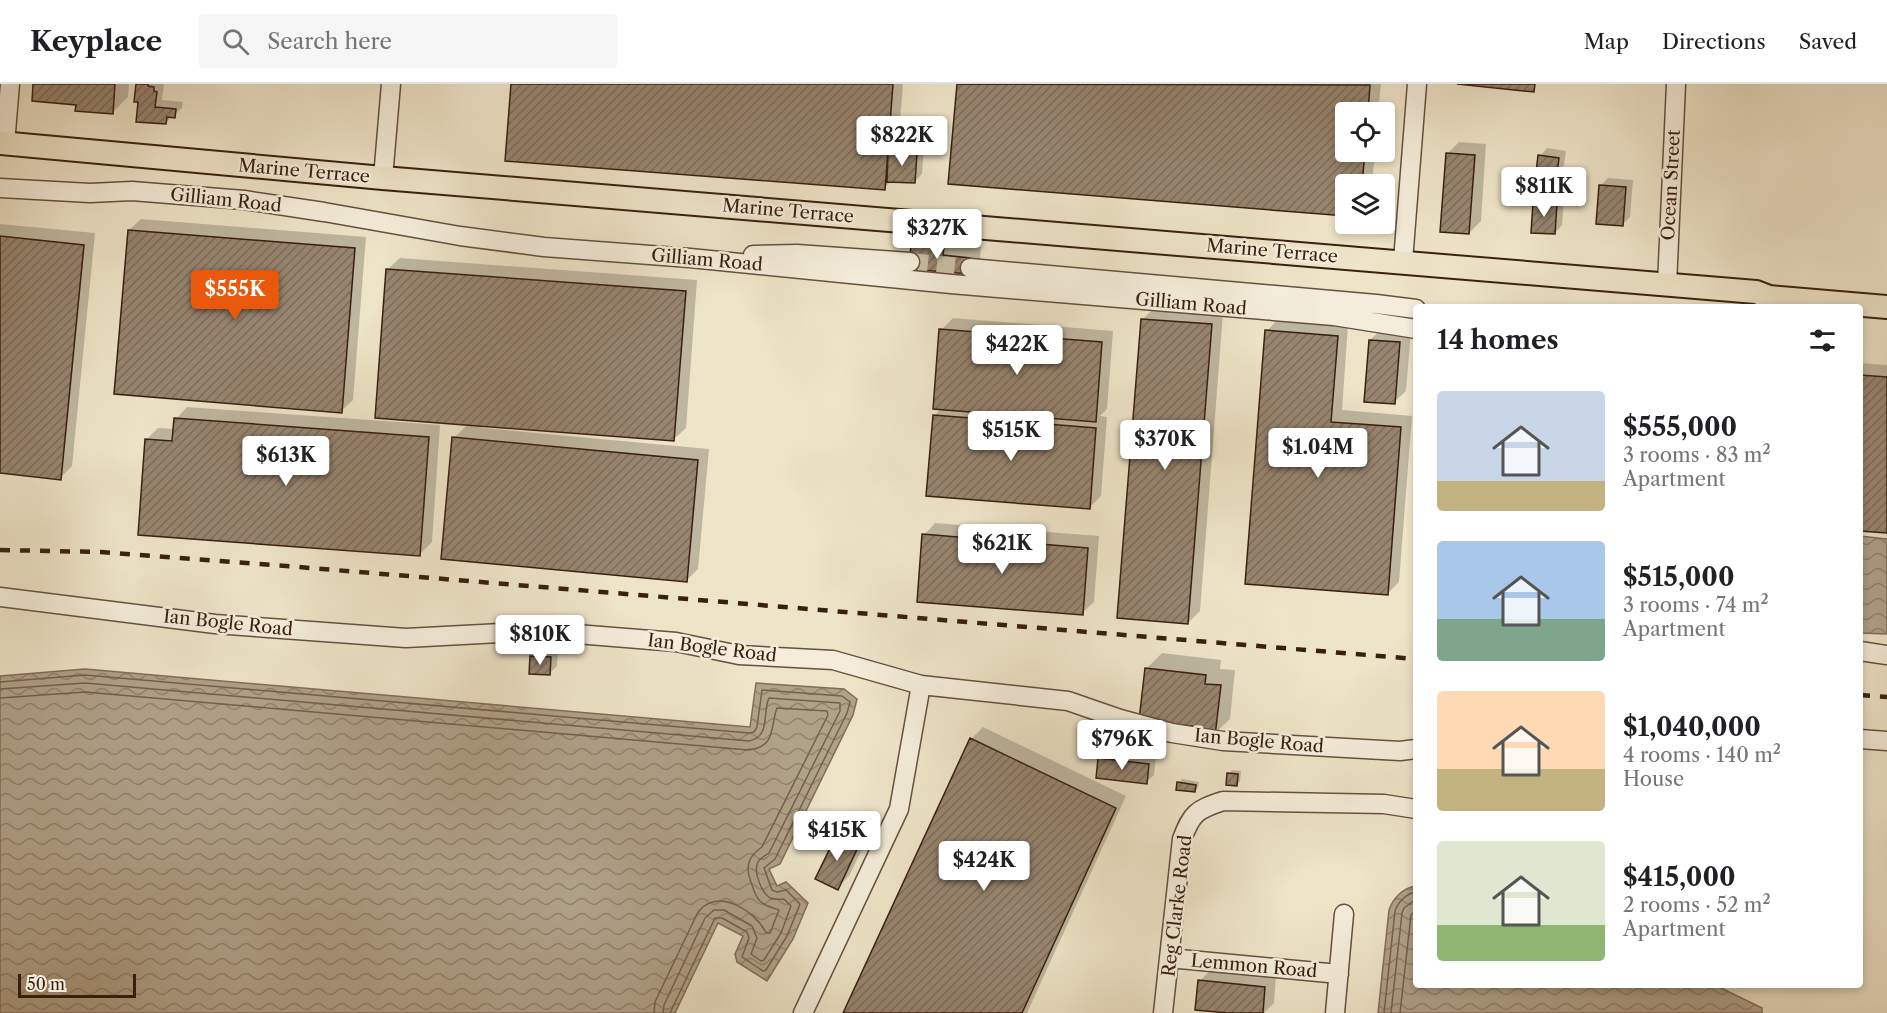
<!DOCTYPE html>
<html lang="en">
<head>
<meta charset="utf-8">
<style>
  :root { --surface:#fff; --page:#f6f6f6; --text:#202124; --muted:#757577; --line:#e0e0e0; --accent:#ea580c }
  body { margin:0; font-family:"Libre Caslon Text",serif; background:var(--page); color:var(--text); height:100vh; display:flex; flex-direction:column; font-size:22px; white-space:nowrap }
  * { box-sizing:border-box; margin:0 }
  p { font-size:20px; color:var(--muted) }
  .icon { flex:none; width:33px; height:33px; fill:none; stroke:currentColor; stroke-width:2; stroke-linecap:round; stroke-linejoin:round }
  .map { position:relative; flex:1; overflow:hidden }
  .panel { position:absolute; left:1413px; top:220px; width:450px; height:684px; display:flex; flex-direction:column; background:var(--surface); border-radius:6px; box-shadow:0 3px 9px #0003 }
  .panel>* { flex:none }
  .controls { position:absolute; left:1335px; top:18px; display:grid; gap:12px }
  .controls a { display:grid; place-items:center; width:60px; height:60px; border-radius:6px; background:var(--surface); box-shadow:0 3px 9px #0003; font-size:30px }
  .scale { position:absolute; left:18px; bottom:15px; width:118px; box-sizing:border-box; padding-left:6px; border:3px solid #391f10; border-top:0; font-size:16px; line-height:21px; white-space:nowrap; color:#391f10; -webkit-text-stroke:4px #f4eddb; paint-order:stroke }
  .price { position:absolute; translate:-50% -51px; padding:0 14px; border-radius:6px; background:#fff; color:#222; font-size:20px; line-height:39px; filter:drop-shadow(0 2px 3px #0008) }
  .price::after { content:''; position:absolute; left:50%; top:36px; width:18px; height:14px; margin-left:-9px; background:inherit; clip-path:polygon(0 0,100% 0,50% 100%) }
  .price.active { background:var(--accent); color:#fff }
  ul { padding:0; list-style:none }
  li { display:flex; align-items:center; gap:18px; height:150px; padding:0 24px }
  li span { display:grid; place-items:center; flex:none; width:168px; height:120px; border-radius:6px; color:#555 }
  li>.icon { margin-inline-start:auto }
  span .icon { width:72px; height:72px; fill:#fffc; stroke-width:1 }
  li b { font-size:26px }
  h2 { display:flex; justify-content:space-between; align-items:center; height:72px; padding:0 24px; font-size:26px }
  header { display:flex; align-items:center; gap:36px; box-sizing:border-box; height:84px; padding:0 30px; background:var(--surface); border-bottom:2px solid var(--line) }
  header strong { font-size:28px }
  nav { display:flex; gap:33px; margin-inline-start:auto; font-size:21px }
  .search { width:420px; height:54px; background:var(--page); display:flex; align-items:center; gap:15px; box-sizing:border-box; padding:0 21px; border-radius:6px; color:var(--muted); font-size:22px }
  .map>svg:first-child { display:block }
</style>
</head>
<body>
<header>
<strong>Keyplace</strong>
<div class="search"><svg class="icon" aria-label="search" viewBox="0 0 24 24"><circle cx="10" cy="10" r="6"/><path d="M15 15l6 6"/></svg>Search here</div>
<nav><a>Map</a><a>Directions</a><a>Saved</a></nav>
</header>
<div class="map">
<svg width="1887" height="929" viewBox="0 0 1887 929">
  <defs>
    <pattern id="water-waves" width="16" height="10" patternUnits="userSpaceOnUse" patternTransform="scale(1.5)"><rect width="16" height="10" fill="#b0a189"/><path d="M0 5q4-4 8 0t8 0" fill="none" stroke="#90836f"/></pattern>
    <pattern id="building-hatch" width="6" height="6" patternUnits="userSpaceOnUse" patternTransform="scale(1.5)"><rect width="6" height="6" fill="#978570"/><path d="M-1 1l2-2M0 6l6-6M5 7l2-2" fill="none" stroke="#7c6c5b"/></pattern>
  </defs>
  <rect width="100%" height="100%" fill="#eee4c8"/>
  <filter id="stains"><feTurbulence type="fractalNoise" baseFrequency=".00333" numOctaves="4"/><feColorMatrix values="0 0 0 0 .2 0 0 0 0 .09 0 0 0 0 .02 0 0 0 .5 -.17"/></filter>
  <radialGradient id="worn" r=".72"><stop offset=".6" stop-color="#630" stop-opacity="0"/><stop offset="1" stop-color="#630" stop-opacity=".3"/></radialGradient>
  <path fill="url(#water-waves)" stroke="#806d59" stroke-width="1.5" d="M1860,452L1887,455V550L1860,549Z
    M85,585L750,643L756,599L844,605L857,615L853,631L780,780L769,785L777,802L786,798L808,819L793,855L767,897L737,878L735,870L743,852L718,839L675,929H0V592Z
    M1416,802V902H1717L1762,924V929H1378L1389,826C1393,814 1403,804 1416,802Z"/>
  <path fill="#0003" d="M35,0H129L128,13L112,29L77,20Z
    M137,0H164L162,16L183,18L182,24L166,38L139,17Z
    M513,0H903L898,61L924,62L922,90L915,97L892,96L884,104Z
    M958,0H1381L1378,28H1346V68H1375L1372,100L950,98Z
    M1459,58L1486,60L1481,137L1469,149L1447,70Z
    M1547,64L1566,67L1564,81L1556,89L1540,72Z
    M1608,94L1633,96L1630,133L1622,141L1601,101Z
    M1542,112L1564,113L1562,141L1555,149L1534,119Z
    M141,135L366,153L353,316L341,327L129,146Z
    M0,140L95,149L72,382L60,394L0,388Z
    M924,149L955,152L954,160L981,162L980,177L968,189L913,161Z
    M400,174L697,196L686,344L674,355L482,341V344L709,365L698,485L686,497L454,354L468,340L388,185Z
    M1154,224L1223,229L1200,527L1188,539L1143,235Z
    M953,234L1113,247L1107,325L1100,332L1107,333L1101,412L1089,424L934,332L941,325V246Z
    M1278,235L1348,241L1342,326L1412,332L1399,498L1387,510L1267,247Z
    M1382,245L1411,247L1406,307L1394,318L1370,256Z
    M1860,279L1887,281V448L1860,445Z
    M187,323L440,341L432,458L420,470L146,356L158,344L175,345L176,335Z
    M935,439L1099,452L1094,518L1082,529L924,451Z
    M539,565L558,566L557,582L549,590L532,573Z
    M1162,569L1221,576L1220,585L1235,586L1230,635L1214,650L1146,585Z
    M983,643L1126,712L1027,929H845L971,655Z
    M1107,667L1156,672L1154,691L1146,698L1099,674Z
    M1232,686L1241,687L1240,697L1237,701L1229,690Z
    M1182,695L1199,698L1198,703L1195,707L1179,699Z
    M850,740L870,749L849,792L837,804L838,751Z
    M1211,885L1276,892L1274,919L1264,929H1243L1200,897Z"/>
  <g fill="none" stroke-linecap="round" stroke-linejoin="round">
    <path stroke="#74604c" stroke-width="1.5" d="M0,598L85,591L749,649L754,648L757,643L762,606L842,612L850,618L847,629L775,775L764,784L772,806L777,808L786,806L800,820L787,852L766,886L763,887L742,873L749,854L747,848L722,834H715L670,929
      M0,605L85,599L749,657C771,653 762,629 769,614L840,619V627L769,769C765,772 760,774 758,778C753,787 761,808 770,814C774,816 779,815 784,815L791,822L781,849L764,876L761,877L751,870L757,854L752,842L724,826H714L705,834L664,921L663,929
      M0,614L85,608L748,666C777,663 770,642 777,624L827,627L828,631L762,763C747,773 745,784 752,801C754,807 756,814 761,818C767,823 774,824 779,826L770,849H766C756,827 715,801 697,830L655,918L654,929
      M1384,929L1395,827C1398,818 1407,809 1416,808
      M1391,929L1402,829L1404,824L1416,815
      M1400,929L1411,831L1416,826"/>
  </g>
  <path fill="url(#building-hatch)" stroke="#391f10" stroke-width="1.5" d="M33,0H115L113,30L75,27L76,21L32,17Z
    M136,0H148V2L154,3V7L157,8L155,23L176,25L175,34L167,33L166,40L136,38L138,18H134Z
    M511,0H893L885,106L505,77Z
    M957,0L1370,1L1368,28H1346V68H1365L1362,100H1346V132L948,100Z
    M1457,0H1535L1534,8Z
    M888,68L917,69L915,99L887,98Z
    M1446,69L1475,71L1469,150L1440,148Z
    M1538,71L1559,74L1557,90L1536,88Z
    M1599,101L1626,103L1623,142L1596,140Z
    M1533,119L1557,120L1555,150L1531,149Z
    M128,146L355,164L342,329L114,310Z
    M0,152L84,161L61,396L0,389Z
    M911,160L944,163L943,171L970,174L969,190L909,185Z
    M386,185L686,207L674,357L375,334Z
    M1141,235L1212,240L1188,540L1117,534Z
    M939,245L1102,258L1096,338L933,325Z
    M1265,246L1338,252L1331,338L1401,343L1388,511L1245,500Z
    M1369,256L1400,258L1395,320L1364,318Z
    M1860,291L1887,293V449L1860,447Z
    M933,331L1096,344L1090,425L926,412Z
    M174,334L429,353L420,472L138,451L145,355L172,357Z
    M452,353L698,376L687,498L441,475Z
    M922,450L1088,464L1083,531L917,518Z
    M530,572L551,573L550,591L529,590Z
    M1145,584L1206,591L1205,600L1221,601L1215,652L1199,650L1200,643L1139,636Z
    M970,654L1116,724L1022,929H843Z
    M1098,674L1149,680L1147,700L1096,694Z
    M1227,689L1238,690L1237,702L1226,701Z
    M1177,698L1196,701L1195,708L1176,706Z
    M837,750L859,761L838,806L815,795Z
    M1198,896L1265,903L1263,929H1228L1195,926Z"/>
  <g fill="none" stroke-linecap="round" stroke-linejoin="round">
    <path stroke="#cabda3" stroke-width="18" stroke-dasharray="18 9" stroke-linecap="butt" d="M910,178L970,184"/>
    <g stroke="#66503e" stroke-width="21">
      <path id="minor" d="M5,60L10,0
        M383,94L391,0
        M0,104L90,109L132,107L244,116L324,128L460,152L544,163L690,174L951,200L1334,232L1416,245
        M753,171L797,170L910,178
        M1403,177L1417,0
        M970,184L1376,220L1416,225
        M1667,201L1676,0
        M0,513L215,540L406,554L539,547L676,558L739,571L833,576L921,601L1068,617L1120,635L1172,649L1223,657L1400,667L1416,665
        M1860,567L1887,571
        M1860,655L1887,657
        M1169,874L1339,890
        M803,929L899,725L921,601
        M1163,929L1182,755C1192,729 1196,726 1223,717L1384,720L1416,725
        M1335,929L1344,830"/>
    </g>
    <g stroke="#391f10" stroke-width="26">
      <path id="major" d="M0,59L383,94L1756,208L1769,213L1887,223"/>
    </g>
    <use href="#minor" stroke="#f4eddb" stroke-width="18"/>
    <use href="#major" stroke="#eee4c8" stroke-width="22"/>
    <path stroke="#391f10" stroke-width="4.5" stroke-dasharray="10 10" stroke-linecap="butt" d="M0,466L101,468L274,481L1416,575
      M1860,611L1887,613"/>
  </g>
  <g text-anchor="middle" stroke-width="5" stroke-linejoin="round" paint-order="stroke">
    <g font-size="18" fill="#391f10" stroke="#f4eddb">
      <text transform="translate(304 87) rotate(5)" y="6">Marine Terrace</text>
      <text transform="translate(1671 101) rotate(-87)" y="6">Ocean Street</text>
      <text transform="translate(226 116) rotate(6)" y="6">Gilliam Road</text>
      <text transform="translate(788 127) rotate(5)" y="6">Marine Terrace</text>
      <text transform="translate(1272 167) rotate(5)" y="6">Marine Terrace</text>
      <text transform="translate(707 176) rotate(5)" y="6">Gilliam Road</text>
      <text transform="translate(1191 220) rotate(5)" y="6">Gilliam Road</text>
      <text transform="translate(228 539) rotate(6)" y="6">Ian Bogle Road</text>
      <text transform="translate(712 564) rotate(7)" y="6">Ian Bogle Road</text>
      <text transform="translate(1259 657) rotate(5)" y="6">Ian Bogle Road</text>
      <text transform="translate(1177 822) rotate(-83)" y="6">Reg Clarke Road</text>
      <text transform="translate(1254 882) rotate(5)" y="6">Lemmon Road</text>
    </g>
  </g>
  <rect width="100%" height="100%" filter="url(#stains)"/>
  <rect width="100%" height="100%" fill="url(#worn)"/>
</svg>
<div class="controls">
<a><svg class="icon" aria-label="locate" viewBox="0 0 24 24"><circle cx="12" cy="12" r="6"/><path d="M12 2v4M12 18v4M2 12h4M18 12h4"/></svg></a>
<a><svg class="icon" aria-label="layers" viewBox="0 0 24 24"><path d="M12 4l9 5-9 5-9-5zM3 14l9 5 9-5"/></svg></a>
</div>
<div class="scale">50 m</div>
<b class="price" style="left:902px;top:83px">$822K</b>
<b class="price" style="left:1544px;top:134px">$811K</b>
<b class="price" style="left:937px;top:176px">$327K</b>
<b class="price active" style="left:235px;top:237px">$555K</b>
<b class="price" style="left:1017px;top:292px">$422K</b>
<b class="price" style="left:1011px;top:378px">$515K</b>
<b class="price" style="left:1165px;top:387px">$370K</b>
<b class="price" style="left:1318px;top:395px">$1.04M</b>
<b class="price" style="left:286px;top:403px">$613K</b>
<b class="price" style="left:1002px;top:491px">$621K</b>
<b class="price" style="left:540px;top:582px">$810K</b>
<b class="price" style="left:1122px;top:687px">$796K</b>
<b class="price" style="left:837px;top:778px">$415K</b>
<b class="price" style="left:984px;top:808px">$424K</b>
<section class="panel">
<h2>14 homes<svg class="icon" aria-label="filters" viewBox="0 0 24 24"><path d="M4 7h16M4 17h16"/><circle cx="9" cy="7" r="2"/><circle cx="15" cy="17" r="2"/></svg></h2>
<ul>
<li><span style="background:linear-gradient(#c9d6e8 75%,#c2b280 0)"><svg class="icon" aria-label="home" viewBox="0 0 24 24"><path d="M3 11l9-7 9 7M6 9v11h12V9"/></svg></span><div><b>$555,000</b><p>3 rooms · 83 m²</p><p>Apartment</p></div></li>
<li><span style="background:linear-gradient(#a9c7e8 65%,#7fa58c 0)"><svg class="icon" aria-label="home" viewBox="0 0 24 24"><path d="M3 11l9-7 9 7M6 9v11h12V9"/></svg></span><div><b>$515,000</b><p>3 rooms · 74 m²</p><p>Apartment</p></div></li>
<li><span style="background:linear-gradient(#ffd9b3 65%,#c2b280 0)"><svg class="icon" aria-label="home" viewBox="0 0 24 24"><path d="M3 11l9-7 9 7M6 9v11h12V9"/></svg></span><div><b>$1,040,000</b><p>4 rooms · 140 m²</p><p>House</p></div></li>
<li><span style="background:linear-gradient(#dfe7d0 70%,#8fb573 0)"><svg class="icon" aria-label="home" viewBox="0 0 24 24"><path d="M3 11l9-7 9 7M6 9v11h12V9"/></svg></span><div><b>$415,000</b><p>2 rooms · 52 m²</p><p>Apartment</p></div></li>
</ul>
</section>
</div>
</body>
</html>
